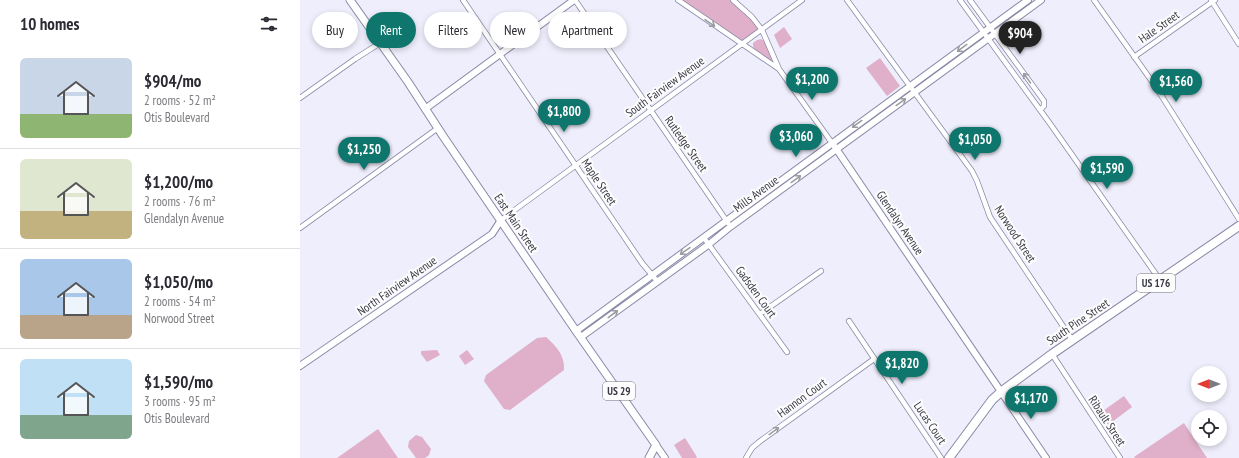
<!DOCTYPE html>
<html lang="en">
<head>
<meta charset="utf-8">
<style>
  :root { --surface:#fff; --page:#f7f7f7; --text:#2b2b33; --muted:#7c7c81; --line:#e1e1e2; --accent:#0f766e }
  body { margin:0; font-family:"PT Sans Narrow",sans-serif; background:var(--page); color:var(--text); height:100vh; display:flex; flex-direction:column; font-size:15px; white-space:nowrap }
  * { box-sizing:border-box; margin:0 }
  p { font-size:13px; color:var(--muted) }
  .icon { flex:none; width:22px; height:22px; fill:none; stroke:currentColor; stroke-width:2; stroke-linecap:round; stroke-linejoin:round }
  .map { position:relative; flex:1; overflow:hidden }
  .side { display:flex; flex-direction:column; background:var(--surface); width:300px }
  .side>* { flex:none }
  .guide { position:absolute; left:12px; top:12px; width:380px; height:36px; display:flex; gap:8px }
  .needle { width:26px; rotate:270deg }
  .controls { position:absolute; left:891px; top:366px; display:grid; gap:8px }
  .controls a { display:grid; place-items:center; width:36px; height:36px; border-radius:50%; background:var(--surface); box-shadow:0 2px 6px #0003; font-size:20px }
  .price { position:absolute; translate:-50% -34px; padding:0 9px; border-radius:14px; background:var(--accent); color:#fff; font-size:13px; line-height:26px; filter:drop-shadow(0 1px 2px #0008) }
  .price::after { content:''; position:absolute; left:50%; top:24px; width:12px; height:9px; margin-left:-6px; background:inherit; clip-path:polygon(0 0,100% 0,50% 100%) }
  .price.selected { background:#222; color:#fff }
  ul { padding:0; list-style:none }
  li { display:flex; align-items:center; gap:12px; height:100px; padding:0 20px }
  li+li { border-top:1px solid var(--line) }
  li span { display:grid; place-items:center; flex:none; width:112px; height:80px; border-radius:6px; color:#555 }
  li>.icon { margin-inline-start:auto }
  span .icon { width:48px; height:48px; fill:#fffc; stroke-width:1 }
  li b { font-size:17px }
  h2 { display:flex; justify-content:space-between; align-items:center; height:48px; padding:0 20px; font-size:17px }
  .chip { padding:0 14px; border-radius:18px; background:var(--surface); box-shadow:0 2px 6px #0003; font-size:14px; line-height:36px }
  .chip.selected { background:var(--accent); color:#fff }
  main { display:flex; flex:1; min-height:0 }
  .map>svg:first-child { display:block }
</style>
</head>
<body>
<main>
<section class="side">
<h2>10 homes<svg class="icon" aria-label="filters" viewBox="0 0 24 24"><path d="M4 7h16M4 17h16"/><circle cx="9" cy="7" r="2"/><circle cx="15" cy="17" r="2"/></svg></h2>
<ul>
<li><span style="background:linear-gradient(#c9d6e8 70%,#8fb573 0)"><svg class="icon" aria-label="home" viewBox="0 0 24 24"><path d="M3 11l9-7 9 7M6 9v11h12V9"/></svg></span><div><b>$904/mo</b><p>2 rooms · 52 m²</p><p>Otis Boulevard</p></div></li>
<li><span style="background:linear-gradient(#dfe7d0 65%,#c2b280 0)"><svg class="icon" aria-label="home" viewBox="0 0 24 24"><path d="M3 11l9-7 9 7M6 9v11h12V9"/></svg></span><div><b>$1,200/mo</b><p>2 rooms · 76 m²</p><p>Glendalyn Avenue</p></div></li>
<li><span style="background:linear-gradient(#a9c7e8 70%,#b9a48a 0)"><svg class="icon" aria-label="home" viewBox="0 0 24 24"><path d="M3 11l9-7 9 7M6 9v11h12V9"/></svg></span><div><b>$1,050/mo</b><p>2 rooms · 54 m²</p><p>Norwood Street</p></div></li>
<li><span style="background:linear-gradient(#bfe0f5 70%,#7fa58c 0)"><svg class="icon" aria-label="home" viewBox="0 0 24 24"><path d="M3 11l9-7 9 7M6 9v11h12V9"/></svg></span><div><b>$1,590/mo</b><p>3 rooms · 95 m²</p><p>Otis Boulevard</p></div></li>
</ul>
</section>
<div class="map">
<svg width="939" height="458" viewBox="0 0 939 458">
  <rect width="100%" height="100%" fill="#eeeefc"/>
  <path fill="#e0afca" d="M379,0H433L462,30L442,45Z
    M484,27L492,39L480,48L474,35Z
    M461,39L464,41L472,58L471,61C464,56 452,53 453,43L457,40Z
    M580,58L600,86L587,96L566,68Z
    M246,337C256,346 265,355 264,370L210,410L204,409L184,381L186,375L237,338Z
    M137,350L140,355L127,362L121,354V351Z
    M167,350L174,359L165,365L159,356Z
    M824,396L832,407L808,425L800,413Z
    M884,423L907,458H835L834,457Z
    M78,429L98,458H37Z
    M116,435L122,437L131,449L129,455L125,458H116L108,447L109,441Z
    M385,438L397,457L396,458H382L374,445Z"/>
  <g fill="none" stroke-linecap="round" stroke-linejoin="round">
    <g stroke="#8989a7" stroke-width="6">
      <path id="street" d="M163,0L342,263L357,281
        M275,0L428,223
        M378,0L479,69
        M433,0L452,17L462,30L479,69L532,143
        M547,0L672,171L677,181L690,217L773,341
        M660,0L751,125L860,280
        M670,0L744,101V106L740,110
        M794,0L856,87L939,219
        M911,0L939,44
        M834,57L915,0
        M0,98L55,59L80,43
        M201,220L502,0
        M0,228L138,128
        M404,238L487,352
        M460,314L521,271
        M549,321L641,458
        M752,354L820,458
        M446,458L452,448L459,442L574,359"/>
    </g>
    <g stroke="#8989a7" stroke-width="8">
      <path id="secondary" d="M125,109L274,0
        M535,147L746,458
        M276,331L728,0
        M281,337L408,245L430,227L741,0
        M0,366L192,234L201,220
        M356,445L365,458"/>
    </g>
    <g stroke="#8989a7" stroke-width="9">
      <path id="primary" d="M50,0L108,82L143,136L276,331L356,445L349,458"/>
    </g>
    <g stroke="#8989a7" stroke-width="10">
      <path id="highway" d="M649,458L692,400L702,391L752,354L939,226"/>
    </g>
    <use href="#street" stroke="#fff" stroke-width="4.5"/>
    <use href="#secondary" stroke="#fff" stroke-width="6"/>
    <use href="#primary" stroke="#fff" stroke-width="7"/>
    <use href="#highway" stroke="#fff" stroke-width="8"/>
  </g>
  <defs><path id="oneway-shaft" d="M-6 0H5M1.5-3L5.5 0L1.5 3" fill="none" stroke-width="1.6" stroke-linecap="round" stroke-linejoin="round"/></defs>
  <g stroke="#9c9ca2">
    <use href="#oneway-shaft" transform="translate(410 23) rotate(35)"/>
    <use href="#oneway-shaft" transform="translate(662 48) rotate(144)"/>
    <use href="#oneway-shaft" transform="translate(727 78) rotate(-126)"/>
    <use href="#oneway-shaft" transform="translate(601 102) rotate(-36)"/>
    <use href="#oneway-shaft" transform="translate(557 124) rotate(144)"/>
    <use href="#oneway-shaft" transform="translate(496 179) rotate(-36)"/>
    <use href="#oneway-shaft" transform="translate(385 251) rotate(145)"/>
    <use href="#oneway-shaft" transform="translate(313 314) rotate(-37)"/>
    <use href="#oneway-shaft" transform="translate(474 431) rotate(-36)"/>
  </g>
  <g text-anchor="middle" stroke-width="4" stroke-linejoin="round" paint-order="stroke">
    <g fill="#fdfdfd" stroke="#74747d" stroke-width="1">
      <rect x="837" y="274" width="38" height="18" rx="3"/>
      <rect x="303" y="382" width="32" height="18" rx="3"/>
    </g>
    <g font-size="11" font-weight="bold" fill="#393946">
      <text x="856" y="287">US 176</text>
      <text x="319" y="395">US 29</text>
    </g>
    <g font-size="12" fill="#393946" stroke="#fdfdfd">
      <text transform="translate(859 27) rotate(-35)" y="4">Hale Street</text>
      <text transform="translate(365 87) rotate(-36)" y="4">South Fairview Avenue</text>
      <text transform="translate(386 144) rotate(55)" y="4">Rutledge Street</text>
      <text transform="translate(299 182) rotate(56)" y="4">Maple Street</text>
      <text transform="translate(456 194) rotate(-36)" y="4">Mills Avenue</text>
      <text transform="translate(216 223) rotate(56)" y="4">East Main Street</text>
      <text transform="translate(600 223) rotate(56)" y="4">Glendalyn Avenue</text>
      <text transform="translate(715 234) rotate(57)" y="4">Norwood Street</text>
      <text transform="translate(97 286) rotate(-35)" y="4">North Fairview Avenue</text>
      <text transform="translate(456 292) rotate(54)" y="4">Gadsden Court</text>
      <text transform="translate(778 322) rotate(-34)" y="4">South Pine Street</text>
      <text transform="translate(502 398) rotate(-36)" y="4">Hannon Court</text>
      <text transform="translate(807 421) rotate(57)" y="4">Ribault Street</text>
      <text transform="translate(630 423) rotate(56)" y="4">Lucas Court</text>
    </g>
  </g>
</svg>
<div class="controls">
<a><svg class="needle" viewBox="-14 -14 28 28"><path d="M0-13l5 13h-10z" fill="#e53935"/><path d="M0 13l5-13h-10z" fill="#7c7c81"/></svg></a>
<a><svg class="icon" aria-label="locate" viewBox="0 0 24 24"><circle cx="12" cy="12" r="6"/><path d="M12 2v4M12 18v4M2 12h4M18 12h4"/></svg></a>
</div>
<b class="price selected" style="left:720px;top:55px">$904</b>
<b class="price" style="left:512px;top:101px">$1,200</b>
<b class="price" style="left:876px;top:103px">$1,560</b>
<b class="price" style="left:264px;top:133px">$1,800</b>
<b class="price" style="left:496px;top:158px">$3,060</b>
<b class="price" style="left:675px;top:161px">$1,050</b>
<b class="price" style="left:64px;top:171px">$1,250</b>
<b class="price" style="left:807px;top:190px">$1,590</b>
<b class="price" style="left:602px;top:385px">$1,820</b>
<b class="price" style="left:731px;top:420px">$1,170</b>
<div class="guide">
<a class="chip">Buy</a>
<a class="chip selected">Rent</a>
<a class="chip">Filters</a>
<a class="chip">New</a>
<a class="chip">Apartment</a>
</div>
</div>
</main>
</body>
</html>
